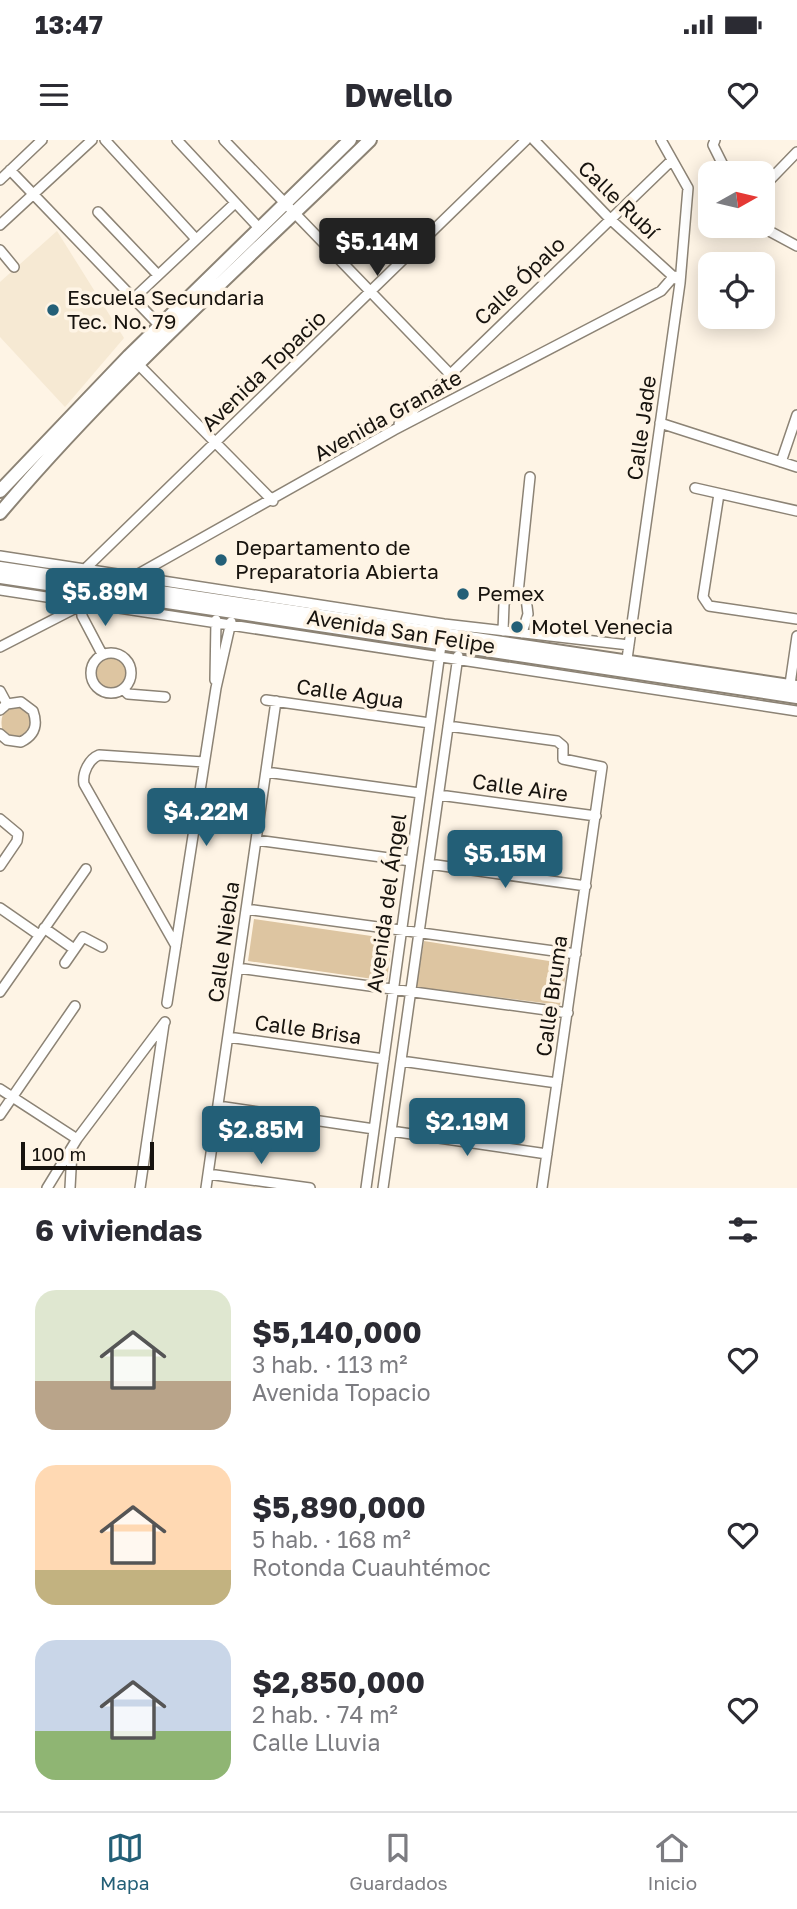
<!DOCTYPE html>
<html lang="es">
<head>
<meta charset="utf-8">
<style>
  :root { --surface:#fff; --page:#f7f7f7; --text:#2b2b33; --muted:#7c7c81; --line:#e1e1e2; --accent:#235f77 }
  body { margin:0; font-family:"Golos Text",sans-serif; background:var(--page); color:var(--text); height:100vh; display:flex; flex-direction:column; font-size:26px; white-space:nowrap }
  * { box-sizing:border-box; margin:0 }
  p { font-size:23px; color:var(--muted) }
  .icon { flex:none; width:38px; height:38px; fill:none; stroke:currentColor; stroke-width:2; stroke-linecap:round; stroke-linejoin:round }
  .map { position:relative; height:1048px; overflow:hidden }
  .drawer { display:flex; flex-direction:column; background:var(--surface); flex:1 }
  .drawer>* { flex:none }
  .needle { width:46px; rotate:82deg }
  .fabs { position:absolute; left:698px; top:21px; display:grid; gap:14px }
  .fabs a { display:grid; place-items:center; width:77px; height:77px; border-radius:14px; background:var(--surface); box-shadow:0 4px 18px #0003; font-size:35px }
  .scale { position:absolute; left:21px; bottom:18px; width:133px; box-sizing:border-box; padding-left:7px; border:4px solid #17130e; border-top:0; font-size:19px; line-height:24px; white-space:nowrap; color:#17130e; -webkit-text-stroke:5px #fef4e5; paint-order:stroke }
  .price { position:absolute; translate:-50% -60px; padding:0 16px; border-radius:7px; background:var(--accent); color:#fff; font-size:23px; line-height:46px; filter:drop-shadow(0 2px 4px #0008) }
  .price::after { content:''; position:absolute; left:50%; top:42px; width:21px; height:16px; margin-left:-10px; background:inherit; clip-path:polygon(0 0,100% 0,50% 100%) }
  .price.current { background:#222; color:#fff }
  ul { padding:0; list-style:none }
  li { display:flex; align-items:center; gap:21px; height:175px; padding:0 35px }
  li span { display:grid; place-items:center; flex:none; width:196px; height:140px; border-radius:21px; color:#555 }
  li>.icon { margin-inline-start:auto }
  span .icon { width:84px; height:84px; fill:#fffc; stroke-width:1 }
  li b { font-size:30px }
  h2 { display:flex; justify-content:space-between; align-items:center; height:84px; padding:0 35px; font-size:30px }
  .status { display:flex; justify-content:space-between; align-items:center; height:49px; padding:0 35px; background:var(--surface); direction:ltr }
  .status svg { height:19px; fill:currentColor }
  header { display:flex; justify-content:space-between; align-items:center; height:91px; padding:0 35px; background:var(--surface); font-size:32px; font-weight:700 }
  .tab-bar { display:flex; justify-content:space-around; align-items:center; height:98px; border-top:2px solid var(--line); background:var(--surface); font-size:19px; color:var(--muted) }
  .tab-bar a { display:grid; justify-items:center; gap:4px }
  .tab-bar .current { color:var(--accent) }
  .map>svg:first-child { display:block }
</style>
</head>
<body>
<div class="status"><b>13:47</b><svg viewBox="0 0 49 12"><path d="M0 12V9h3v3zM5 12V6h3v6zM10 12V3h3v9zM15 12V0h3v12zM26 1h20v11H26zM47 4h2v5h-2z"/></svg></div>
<header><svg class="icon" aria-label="menu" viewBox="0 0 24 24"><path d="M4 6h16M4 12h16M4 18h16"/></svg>Dwello<svg class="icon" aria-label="heart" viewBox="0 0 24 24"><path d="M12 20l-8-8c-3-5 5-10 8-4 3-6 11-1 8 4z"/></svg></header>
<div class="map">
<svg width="797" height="1048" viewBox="0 0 797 1048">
  <rect width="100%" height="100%" fill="#fef4e5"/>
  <path fill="#f6e9d3" d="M57,91L124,198L65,267L0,197V142Z"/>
  <path fill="#ddc5a1" d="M102,517L120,518L128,535L118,550L100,549L92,531Z
    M7,566L25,567L33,584L23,599L5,598C0,584 0,578 7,566Z
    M254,779L392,799L387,841L248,821Z
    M424,801L568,824L560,865L416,847Z"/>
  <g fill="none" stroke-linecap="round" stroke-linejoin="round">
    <g stroke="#8c8375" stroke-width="12">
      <path id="street" d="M105,0L196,99
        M177,0L259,88
        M224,0L449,233
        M534,0L610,79L676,139
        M715,0L713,5L727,33
        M10,30L160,186
        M0,40L42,0
        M763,47L797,12
        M98,72L158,135
        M0,85L92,0
        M760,86L797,106
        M0,110L14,127
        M133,159L235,63
        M136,222L273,361
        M660,283L797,327
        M399,284L672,20
        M781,322L797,275
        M695,348L797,371
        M719,354L703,457L709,466L797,479
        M0,416L444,484L629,505
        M86,428L526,0
        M117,446L394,290L661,151L674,136
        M0,450L797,571
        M518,453L530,337
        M81,462L82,476L102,514
        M503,491L504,464L508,455L518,453L526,458L528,474L522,493
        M0,507L105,453
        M91 533a20 20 0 1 1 40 0a20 20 0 1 1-40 0Z
        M626,526L680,143L688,48L661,0
        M215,540L216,480
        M123,549L128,554L165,557
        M0,551L7,564
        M789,551L797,496
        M266,560L430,583
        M0,570L7,564L21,562L33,571C38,585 35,595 21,602L7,600L0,594
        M448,586L557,601L563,606V619L602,627L542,1048
        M266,632L420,653
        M439,655L596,676
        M0,679L18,694L17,701L0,726
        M256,700L411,721
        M429,724L586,746
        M0,768L39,795
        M246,769L576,814
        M44,788L74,809
        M176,806L84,644C82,633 89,619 99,615L204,622
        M65,823L83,797L102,807
        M238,828L568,873
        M0,852L86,729
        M167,863L216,548L231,482
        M228,897L384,919
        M401,921L557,943
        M0,949L77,999
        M218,966L374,989
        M0,975L75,866
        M391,991L547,1014
        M208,1034L310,1048
        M47,1048L77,999L165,882
        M70,1048L72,1011
        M140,1048L164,884
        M206,1048L276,561
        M366,1048L442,498
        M383,1048L458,516"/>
    </g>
    <g stroke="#8c8375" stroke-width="16">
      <path id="secondary" d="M0,351L129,216L350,0
        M0,373C113,239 245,122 370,0
        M0,428L797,547
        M0,437L797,557"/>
    </g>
    <use href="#street" stroke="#fff" stroke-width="9"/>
    <use href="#secondary" stroke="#fff" stroke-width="12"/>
  </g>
  <g fill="#235f77" stroke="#fef4e5" stroke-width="2.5">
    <circle cx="53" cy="170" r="7"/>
    <circle cx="221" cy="420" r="7"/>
    <circle cx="463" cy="454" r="7"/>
    <circle cx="517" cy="487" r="7"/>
  </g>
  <g text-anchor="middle" stroke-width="7" stroke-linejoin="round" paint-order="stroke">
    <g font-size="21" fill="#17130e" stroke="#fef4e5">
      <text transform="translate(618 60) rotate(44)" y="7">Calle Rubí</text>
      <text transform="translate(520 141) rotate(-44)" y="7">Calle Ópalo</text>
      <text transform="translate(264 231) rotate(-44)" y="7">Avenida Topacio</text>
      <text transform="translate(388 276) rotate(-29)" y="7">Avenida Granate</text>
      <text transform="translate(642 288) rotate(-82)" y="7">Calle Jade</text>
      <text transform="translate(401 492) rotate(9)" y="7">Avenida San Felipe</text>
      <text transform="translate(350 554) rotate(8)" y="7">Calle Agua</text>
      <text transform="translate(520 648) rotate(8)" y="7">Calle Aire</text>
      <text transform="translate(387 763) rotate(-82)" y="7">Avenida del Ángel</text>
      <text transform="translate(224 802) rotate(-82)" y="7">Calle Niebla</text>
      <text transform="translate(552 856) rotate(-82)" y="7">Calle Bruma</text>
      <text transform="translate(308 890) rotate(8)" y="7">Calle Brisa</text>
    </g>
    <g font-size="21" fill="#17130e" stroke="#fef4e5" text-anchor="start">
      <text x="67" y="165">Escuela Secundaria<tspan x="67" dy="24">Tec. No. 79</tspan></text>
      <text x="235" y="415">Departamento de<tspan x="235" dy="24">Preparatoria Abierta</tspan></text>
      <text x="477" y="461">Pemex</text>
      <text x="531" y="494">Motel Venecia</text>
    </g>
  </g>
</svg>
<div class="fabs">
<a><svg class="needle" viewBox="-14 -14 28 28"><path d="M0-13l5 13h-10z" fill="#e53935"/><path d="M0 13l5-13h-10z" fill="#7c7c81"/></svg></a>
<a><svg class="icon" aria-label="locate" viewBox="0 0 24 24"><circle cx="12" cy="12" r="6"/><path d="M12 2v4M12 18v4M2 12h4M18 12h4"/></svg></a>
</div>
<div class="scale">100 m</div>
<b class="price current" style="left:377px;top:138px">$5.14M</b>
<b class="price" style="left:105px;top:488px">$5.89M</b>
<b class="price" style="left:206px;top:708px">$4.22M</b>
<b class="price" style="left:505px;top:750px">$5.15M</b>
<b class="price" style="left:467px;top:1018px">$2.19M</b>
<b class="price" style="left:261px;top:1026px">$2.85M</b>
</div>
<section class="drawer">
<h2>6 viviendas<svg class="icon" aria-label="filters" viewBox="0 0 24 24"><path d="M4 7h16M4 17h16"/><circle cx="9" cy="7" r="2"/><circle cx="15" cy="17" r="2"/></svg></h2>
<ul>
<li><span style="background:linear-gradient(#dfe7d0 65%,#b9a48a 0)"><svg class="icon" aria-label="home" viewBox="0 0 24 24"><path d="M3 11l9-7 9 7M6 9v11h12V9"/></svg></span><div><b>$5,140,000</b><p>3 hab. · 113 m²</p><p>Avenida Topacio</p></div><svg class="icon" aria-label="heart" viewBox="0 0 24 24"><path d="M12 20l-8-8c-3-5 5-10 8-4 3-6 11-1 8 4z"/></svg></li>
<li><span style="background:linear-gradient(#ffd9b3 75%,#c2b280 0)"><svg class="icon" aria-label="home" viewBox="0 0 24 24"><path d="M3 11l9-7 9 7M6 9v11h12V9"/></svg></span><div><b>$5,890,000</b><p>5 hab. · 168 m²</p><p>Rotonda Cuauhtémoc</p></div><svg class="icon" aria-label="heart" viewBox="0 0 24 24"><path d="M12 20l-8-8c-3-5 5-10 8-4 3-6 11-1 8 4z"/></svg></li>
<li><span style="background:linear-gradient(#c9d6e8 65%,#8fb573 0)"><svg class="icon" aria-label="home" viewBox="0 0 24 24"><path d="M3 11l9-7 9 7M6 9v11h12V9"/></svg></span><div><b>$2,850,000</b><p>2 hab. · 74 m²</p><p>Calle Lluvia</p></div><svg class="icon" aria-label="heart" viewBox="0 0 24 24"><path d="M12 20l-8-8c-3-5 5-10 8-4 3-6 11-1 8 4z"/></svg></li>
</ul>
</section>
<nav class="tab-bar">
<a class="current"><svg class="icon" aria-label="map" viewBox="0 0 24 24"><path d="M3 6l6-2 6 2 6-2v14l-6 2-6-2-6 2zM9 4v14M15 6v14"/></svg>Mapa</a>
<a><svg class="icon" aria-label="saved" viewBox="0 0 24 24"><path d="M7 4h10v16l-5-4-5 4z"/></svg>Guardados</a>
<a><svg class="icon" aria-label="home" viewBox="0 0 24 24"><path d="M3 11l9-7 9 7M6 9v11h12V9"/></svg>Inicio</a>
</nav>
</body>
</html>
